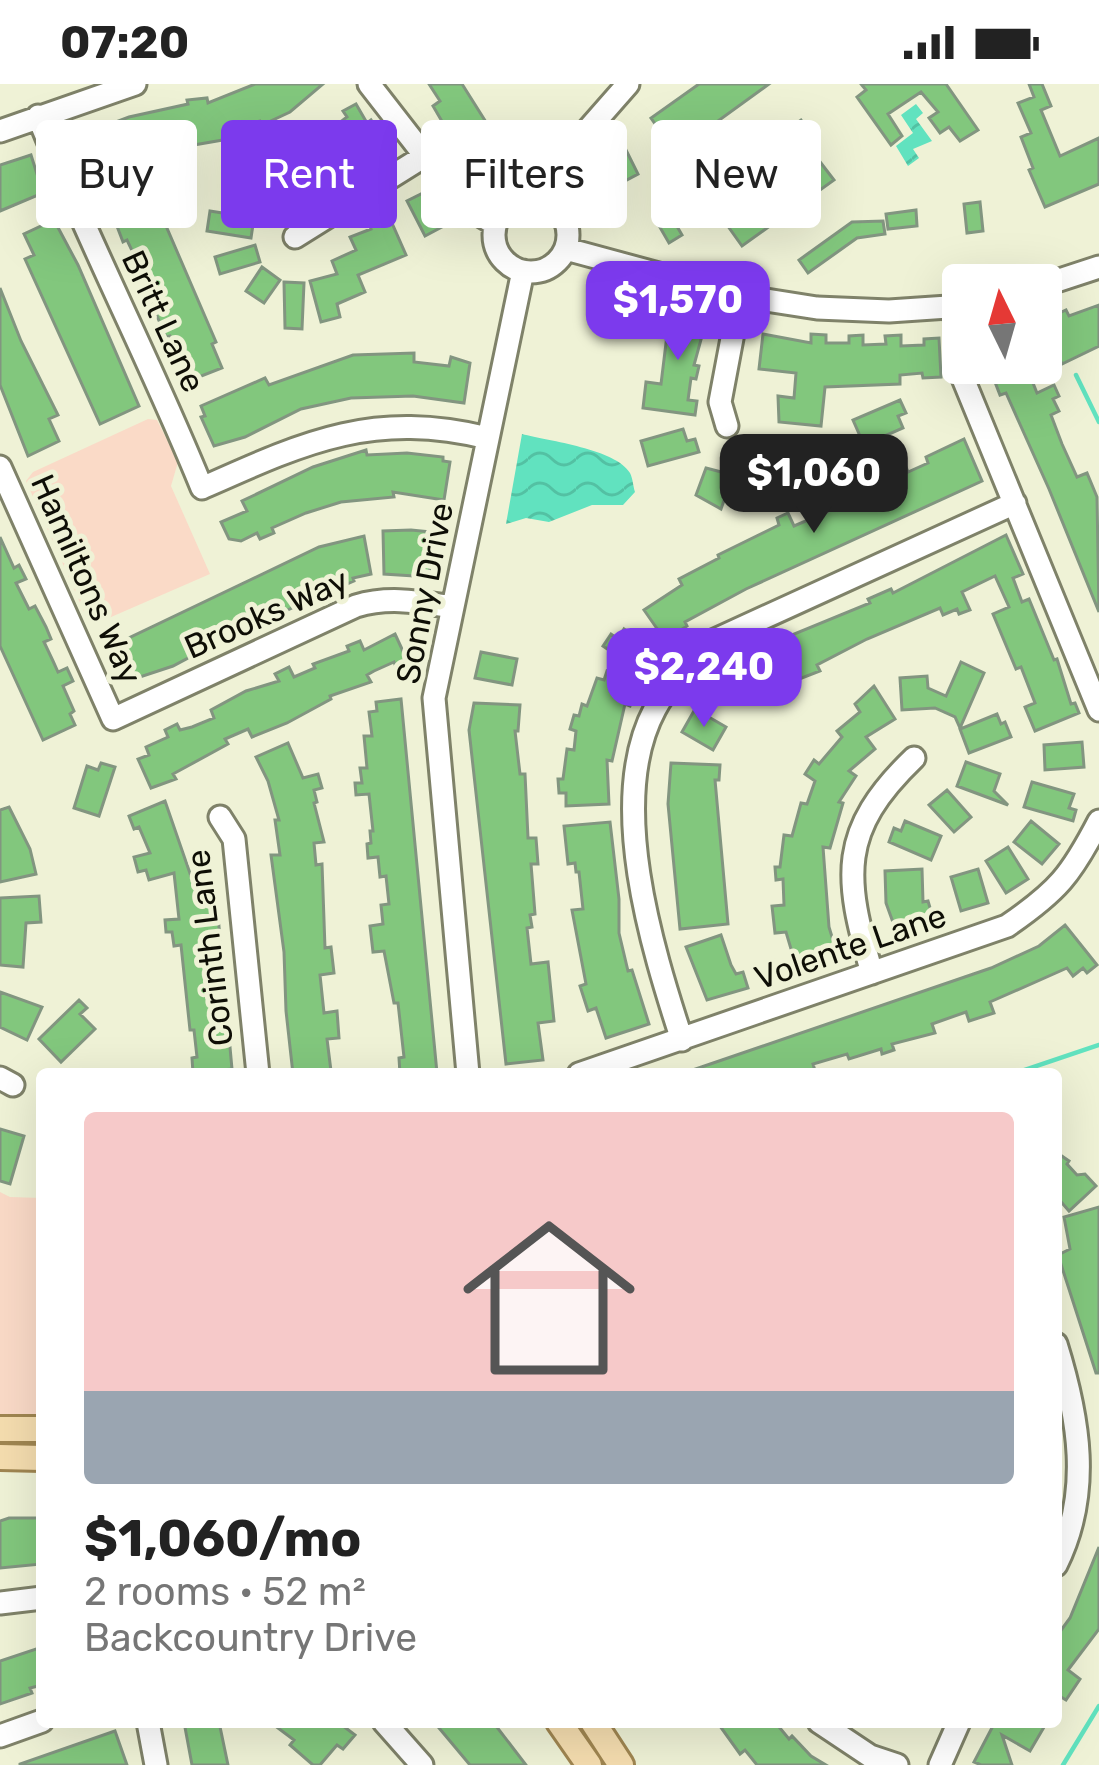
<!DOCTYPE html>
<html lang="en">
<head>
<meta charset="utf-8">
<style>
  :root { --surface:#fff; --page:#f6f6f6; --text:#222; --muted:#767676; --accent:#7c3aed }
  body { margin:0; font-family:Rubik,sans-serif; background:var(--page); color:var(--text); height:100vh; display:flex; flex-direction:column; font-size:45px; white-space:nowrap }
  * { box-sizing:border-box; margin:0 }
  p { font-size:39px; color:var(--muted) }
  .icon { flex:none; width:66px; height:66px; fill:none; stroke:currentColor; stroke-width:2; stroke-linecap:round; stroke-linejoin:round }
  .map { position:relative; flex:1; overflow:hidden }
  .drawer { position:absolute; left:36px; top:984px; width:1026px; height:660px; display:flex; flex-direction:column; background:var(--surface); border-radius:12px; box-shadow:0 12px 48px #0002 }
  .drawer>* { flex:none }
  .banner { position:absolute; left:36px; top:36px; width:1029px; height:108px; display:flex; gap:24px }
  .needle { width:78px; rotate:355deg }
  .tools { position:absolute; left:942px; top:180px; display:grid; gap:24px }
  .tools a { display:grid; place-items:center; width:120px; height:120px; border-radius:12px; background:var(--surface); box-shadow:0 12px 48px #0002; font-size:60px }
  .price { position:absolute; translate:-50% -102px; padding:0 27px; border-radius:24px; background:var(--accent); color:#fff; font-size:39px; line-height:78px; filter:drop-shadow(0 3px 6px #0008) }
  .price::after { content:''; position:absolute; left:50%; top:72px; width:36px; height:27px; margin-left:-18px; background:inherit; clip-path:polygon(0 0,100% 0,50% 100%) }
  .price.selected { background:#222; color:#fff }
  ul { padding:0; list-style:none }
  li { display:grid; align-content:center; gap:24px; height:636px; padding:0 48px }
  li span { display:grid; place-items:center; height:372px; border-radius:12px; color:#555 }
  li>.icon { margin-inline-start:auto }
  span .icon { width:216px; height:216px; fill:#fffc; stroke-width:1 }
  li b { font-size:51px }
  .pill { padding:0 42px; border-radius:12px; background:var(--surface); box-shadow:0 12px 48px #0002; font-size:42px; line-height:108px }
  .pill.selected { background:var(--accent); color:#fff }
  .status { display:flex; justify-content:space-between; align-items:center; height:84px; padding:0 60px; background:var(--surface); direction:ltr }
  .status svg { height:33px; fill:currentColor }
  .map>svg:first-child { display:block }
</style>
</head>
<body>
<div class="status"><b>07:20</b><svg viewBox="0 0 49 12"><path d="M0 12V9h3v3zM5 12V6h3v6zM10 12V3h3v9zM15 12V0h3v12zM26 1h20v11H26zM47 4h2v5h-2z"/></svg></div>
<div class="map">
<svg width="1099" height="1681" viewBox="0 0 1099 1681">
  <defs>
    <pattern id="water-waves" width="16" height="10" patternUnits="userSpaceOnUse" patternTransform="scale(3)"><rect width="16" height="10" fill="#61e2bf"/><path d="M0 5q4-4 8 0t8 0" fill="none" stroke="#53c1a3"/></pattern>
  </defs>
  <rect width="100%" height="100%" fill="#eff2d6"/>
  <path fill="#fadac7" d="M148,335L157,336L178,378L171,402L210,490L95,540L86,532L26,397L33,388Z
    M0,1108L10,1113L42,1114V1333H0Z"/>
  <path fill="url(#water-waves)" d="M916,20L923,29L916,35L932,57L913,65L919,74L908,82L896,62L913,49L901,31Z
    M522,350C549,357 616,365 630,389C633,395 633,402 635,408L623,421H592L549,438L526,434L506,440Z"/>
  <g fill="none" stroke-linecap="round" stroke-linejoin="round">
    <path stroke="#61e2bf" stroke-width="4.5" d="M1076,291L1099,338
      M1013,990L1099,961
      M1063,1681L1099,1622"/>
  </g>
  <path fill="#82c77d" stroke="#829580" stroke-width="3" d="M255,0H323L290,28L262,41L260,37L237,43L240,53L142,70L110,80L111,84L95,90L92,80L88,82L76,53L129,33L188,20L187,16L207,14L208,19Z
    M429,0H462L503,65L509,62L521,86L490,102L485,91L491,88L477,60L461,70L433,22L440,17Z
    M699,0H769L711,42L754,102L792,76L776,54L801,36L809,47L801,53L834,96L742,162L651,34Z
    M861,0H946L978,46L960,57L949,43L940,49L929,34L938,28L921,8L888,30L902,52L891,61L857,13L866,6Z
    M1029,0H1042L1051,22L1041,26L1060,72L1099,54V100L1045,123L1029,86L1033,84L1021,53L1031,49L1018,19L1034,13Z
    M356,20L367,39L371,36L387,59L334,96L308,111L299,100L279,114L276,109L259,130L223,103L236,87L248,96L292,65L297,71L347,33L343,27Z
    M625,64L638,90L625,97L611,70Z
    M31,71L43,109L0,127V81Z
    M135,104L137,108L145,105L152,123L157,121L216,258L212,260L222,284L191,296L170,252L166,253L148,211L152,209L127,156L123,158L107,116Z
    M423,109L442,143L425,152L407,117Z
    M980,118L983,147L967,149L964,120Z
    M667,125L682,151L669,159L654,133Z
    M916,126L917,142L888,145L886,130Z
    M210,127L254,134L251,154L207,147Z
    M388,130L406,171L358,191L365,208L337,220L340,233L321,238L310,197L337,190L332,177L356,166L350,153L371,145L369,139Z
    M54,136L78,181L139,322L100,340L25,175L34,171L24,150Z
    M883,137L885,150L857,154L808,189L799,176L852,138Z
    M255,161L260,178L220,190L215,173Z
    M262,183L280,196L264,219L246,207Z
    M284,198L304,199L302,245L285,244Z
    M0,204L21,257L58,331L49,335L59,357L28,372L0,301Z
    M1099,221V262L1062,280L1044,242L1055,237L1053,232L1066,226L1069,232Z
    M672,224L708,230L694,281L699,282L696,295L691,294L688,316L697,317L695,331L643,324L646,298L661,300L667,251L661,250L664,232L671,233Z
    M763,250L811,259V250L826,251V259H849V252L863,251V261L886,260L885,252L901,251V262L924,261V255L939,254L941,293L923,294L922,289L900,291V300L825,303L821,342L779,338L778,312L794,314L796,289L759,285Z
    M414,269V278L449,282L451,273L470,279L464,319L413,312L351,314L301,325L245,353L214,362L201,333L205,332L201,322L265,294L269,301L353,271Z
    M1007,279H1025L1037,309L1054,301L1059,312L1053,315L1059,327L1051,331L1062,360L1077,393L1087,389L1097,413L1099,528L1049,405L1006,309L1000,311L995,298L1003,295L998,283Z
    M900,316L906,329L898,332L903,344L864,361L853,336Z
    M683,345L687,357L695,355L699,368L648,382L641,357Z
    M787,353L817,369L804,394L772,377Z
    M964,355L982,397L746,505L685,538L687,542L665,556L644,526L682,501L679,495L719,474L718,471L779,441L777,434L788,429L794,442L827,428L825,424L835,419L833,415L848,408L851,416L885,402L893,396L890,390L906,383L908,388L928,379L926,373Z
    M366,366L367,371L407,369L443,373V377L450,378L444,416L393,408L394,413L341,418L306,429L272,444L274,449L260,455L257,449L241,457L229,455L221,438L247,427L242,417L313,383Z
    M706,384L733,391L721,425L696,411Z
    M411,446L432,448L429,493L384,490L383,447Z
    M1006,451L1023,490L1013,494L1022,518L1029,515L1054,576L1057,575L1071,620L1075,619L1079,629L1035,647L1025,623L1035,619L1021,583L1016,585L993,530L1009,523L995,492L962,508L970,526L959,530L957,525L943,531L940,524L867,555L817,581L820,587L794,597L777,557L870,519L868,515L891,505L893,509Z
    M364,452L371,490L353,494L354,497L235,549L173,582L128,597L112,562L319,463Z
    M0,453L14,484L19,481L26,495L16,499L29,525L35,522L46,543L51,555L44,558L53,577L58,588L67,584L73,597L63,602L74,627L70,630L75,641L43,656L0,562Z
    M624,545L659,569L644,590L603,562L611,550L618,555Z
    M395,550L408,578L396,583L394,578L374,587L367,591L371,598L330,612L331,615L287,639L252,653L248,645L225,655L228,660L173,690L176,695L151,704L138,675L149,671L146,663L168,653L165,646L177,640L180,646L192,643L214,634L211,626L246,607L279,597L275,590L289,583L294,593L315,584L313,580L349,567L347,562L360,557L364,566Z
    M481,568L517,575L512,601L475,594Z
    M753,571L771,600L748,614L731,584Z
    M961,578L984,589L960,644L955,633L935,624L902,626L900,594L927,592L928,604L946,612Z
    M607,587L638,598L630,622L625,620L612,677L607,676L609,720L566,722V709H559L558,695H563L567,665L574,666L576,647L570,645L574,631L579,632L582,620L587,622L597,594L604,596Z
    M874,602L895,635L866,653L875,665L849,687L856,692L839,718L843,719L830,764L823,763L829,843L839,876L792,890L788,877L794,875L786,848L775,849L772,822L784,821L783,795L776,796L775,783H780L784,751L792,752L801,719L807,720L815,697L805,690L814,676L819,680L842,653L837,647L860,628L855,620Z
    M401,615L437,989L426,990H400L399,974L404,973L398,919H394L384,867L373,868L370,842L383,840L381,821L389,820L386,792L380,793L378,773L368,774L367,760L371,759L370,747H373L369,710L356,711L355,699H362L360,684H367L364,652H372L369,628L377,627L376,618Z
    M474,619L520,621L518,647H515L520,690H525L528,754H536L538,780H531L535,830L530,831L532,843L527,844L531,880L548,878L554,937L538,939L543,976L506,980L469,646Z
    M695,625L726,643L713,666L682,648Z
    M997,630L1001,640L1005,638L1011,653L969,669L960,645Z
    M1082,658L1084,683L1045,686L1044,661Z
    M288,659L303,694L318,690L322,704L314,706L317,718L314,719L324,758L314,759L316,781L322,780L325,864L331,863L334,889L320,891L324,929L337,927L339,954L327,955L331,987L304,990H293L286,927L284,868L271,771H280L275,736H279L268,697L256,673Z
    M966,678L1000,690L994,707L1008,721L957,702Z
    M101,679L115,683L99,732L74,724L87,682L98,686Z
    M671,679L720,681L719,696H715L728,840L680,845L668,720Z
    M1032,698L1074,710L1069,724L1076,726L1073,737L1024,723Z
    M947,706L971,733L954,748L929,721Z
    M165,717L194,801L215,799L232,985L193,989L192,974L197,973L194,946H190L181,861L174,862L172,848H166L165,836L179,835L174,789L149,796L146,786L138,788L134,773L150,769L139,743L134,745L129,732Z
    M9,723L30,765L36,790L0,798V726Z
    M905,737L941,752L931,776L889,758L894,744L901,747Z
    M1031,737L1059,760L1042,780L1014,758Z
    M610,738L619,815V849L628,887L632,886L649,940L606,954L596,924L588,927L580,902L586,900L572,826L583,825L579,788H576L575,779L568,780L564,742Z
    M1008,763L1028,795L1006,809L986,777Z
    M922,785L923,818L928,817L931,827L936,826L941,841L899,855L886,819L885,787Z
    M978,785L988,819L961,827L951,793Z
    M39,812L41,838L26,839L23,883L0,881V814Z
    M1065,841L1097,881L1087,889L1083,884L1073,892L1067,884L990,918L994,929L969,937L966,928L932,940L935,949L892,960L894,966L882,970L881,965L849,975L847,970L813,980L816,990H681L991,884L1039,862Z
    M721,851L731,881L736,890L743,888L748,904L707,916L686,863Z
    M0,908L42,923L27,956L0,943Z
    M79,916L87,924L80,930L95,945L61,978L39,955Z
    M0,1045L24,1052L10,1100L0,1097Z
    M1056,1068L1069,1077L1067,1080L1077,1091L1085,1090L1096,1102L1069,1127L1056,1112Z
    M1099,1123V1289H1096L1058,1171L1070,1165L1064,1133Z
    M9,1434H42V1480L0,1484V1437Z
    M1099,1463V1545L1068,1586L1080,1595L1066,1616L1056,1610V1553L1070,1534Z
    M42,1563V1601L30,1604L32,1609L0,1620V1577Z
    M184,1638H219L228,1681H192Z
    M270,1638H338L355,1651L343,1665L337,1661L320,1681H313L290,1661L294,1656Z
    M434,1638H493L526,1681H470Z
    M717,1638H775L789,1655L792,1652L811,1672L826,1681H757L745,1666L740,1670Z
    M995,1638H1047L1030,1667L1002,1651L1012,1681H981L974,1678Z
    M115,1647L127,1681H20V1680Z"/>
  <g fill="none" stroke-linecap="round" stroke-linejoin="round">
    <g stroke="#7f8269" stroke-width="27">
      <path id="minor" d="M369,0L463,121L495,140
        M38,32C88,158 151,278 202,404C305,358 373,326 488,354
        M0,47L135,0
        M494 151a37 37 0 1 1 74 0a37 37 0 1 1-74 0Z
        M544,116L571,65L628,0
        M295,153L423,73
        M566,165L740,212L817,224L889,227L963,222
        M1041,202L1099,183
        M954,225L962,292L1099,626
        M727,342L720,318L740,212
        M0,383L113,635L356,522C389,512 419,518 453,523
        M220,733L234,755L258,990
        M872,889C844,793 838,747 914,674
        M682,956C652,864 606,716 655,625C669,598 694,577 715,556L1015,419
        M468,990L434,614L523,187
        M579,990L1007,842C1058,807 1071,791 1099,737
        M0,994L13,1001
        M1056,1260C1079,1334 1092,1409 1056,1481
        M0,1519L42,1514
        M148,1638L156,1681
        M384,1638L422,1681
        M819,1638L870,1672L897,1681
        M0,1652L42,1637
        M940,1681L959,1638"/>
    </g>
    <g stroke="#a08651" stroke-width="30">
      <path id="major" d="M0,1345H42
        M0,1373L42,1374
        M559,1638L589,1681
        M593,1638L621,1681"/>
    </g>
    <use href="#minor" stroke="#fff" stroke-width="21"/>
    <use href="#major" stroke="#f5ddaf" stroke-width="24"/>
  </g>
  <g text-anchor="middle" stroke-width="10" stroke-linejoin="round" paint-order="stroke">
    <g font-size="33" fill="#0e0e06" stroke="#eff2d6">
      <text transform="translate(164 237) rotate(65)" y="12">Britt Lane</text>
      <text transform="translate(87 495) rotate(66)" y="12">Hamiltons Way</text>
      <text transform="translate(424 509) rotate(-79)" y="12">Sonny Drive</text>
      <text transform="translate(266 529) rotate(-24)" y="12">Brooks Way</text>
      <text transform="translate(850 862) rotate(-19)" y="12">Volente Lane</text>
      <text transform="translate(209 864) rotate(-97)" y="12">Corinth Lane</text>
    </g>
  </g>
</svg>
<div class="tools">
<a><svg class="needle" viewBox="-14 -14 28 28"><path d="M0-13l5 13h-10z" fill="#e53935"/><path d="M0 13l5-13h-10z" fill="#767676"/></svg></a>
</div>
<b class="price" style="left:678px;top:279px">$1,570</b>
<b class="price selected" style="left:814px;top:452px">$1,060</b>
<b class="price" style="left:704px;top:646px">$2,240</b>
<div class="banner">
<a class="pill">Buy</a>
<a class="pill selected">Rent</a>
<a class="pill">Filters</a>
<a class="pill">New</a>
</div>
<section class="drawer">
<ul>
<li><span style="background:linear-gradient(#f6c9c9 75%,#9aa5b1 0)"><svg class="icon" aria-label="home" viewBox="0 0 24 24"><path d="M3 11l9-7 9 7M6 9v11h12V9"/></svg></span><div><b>$1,060/mo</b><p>2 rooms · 52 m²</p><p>Backcountry Drive</p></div></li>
</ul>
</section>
</div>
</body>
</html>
